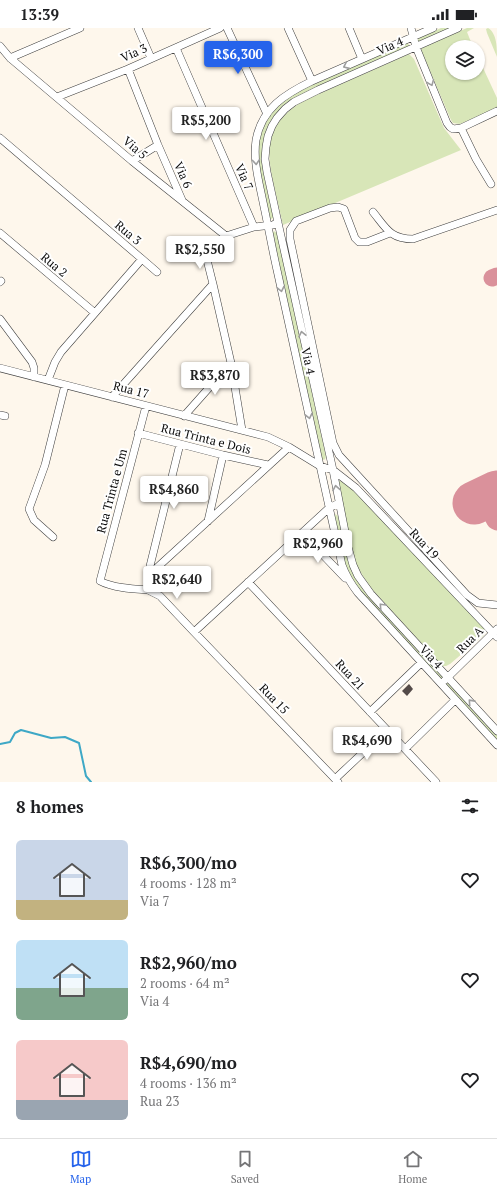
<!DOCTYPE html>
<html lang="en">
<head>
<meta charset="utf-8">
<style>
  :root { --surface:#fff; --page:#f6f6f6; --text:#202124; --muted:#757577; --line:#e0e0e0; --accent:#2563eb }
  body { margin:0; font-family:"PT Serif",serif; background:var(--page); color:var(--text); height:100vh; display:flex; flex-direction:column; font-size:15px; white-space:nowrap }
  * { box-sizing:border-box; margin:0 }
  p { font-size:13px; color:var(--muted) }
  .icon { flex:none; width:22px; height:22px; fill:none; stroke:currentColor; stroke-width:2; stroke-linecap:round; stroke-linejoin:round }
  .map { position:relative; height:754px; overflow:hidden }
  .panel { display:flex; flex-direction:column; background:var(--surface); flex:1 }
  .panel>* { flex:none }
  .controls { position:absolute; left:445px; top:12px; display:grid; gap:8px }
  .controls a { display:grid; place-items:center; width:40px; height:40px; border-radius:50%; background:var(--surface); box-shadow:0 1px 3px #0004; font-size:20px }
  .price { position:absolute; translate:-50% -34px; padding:0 9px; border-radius:4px; background:#fff; color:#222; font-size:13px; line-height:26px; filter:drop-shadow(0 1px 2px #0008) }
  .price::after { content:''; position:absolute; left:50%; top:24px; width:12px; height:9px; margin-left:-6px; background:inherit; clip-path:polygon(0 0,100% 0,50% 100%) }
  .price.current { background:var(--accent); color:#fff }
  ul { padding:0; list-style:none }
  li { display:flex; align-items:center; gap:12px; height:100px; padding:0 16px }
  li span { display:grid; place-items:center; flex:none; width:112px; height:80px; border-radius:6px; color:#555 }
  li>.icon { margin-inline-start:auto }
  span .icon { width:48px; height:48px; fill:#fffc; stroke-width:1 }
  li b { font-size:17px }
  h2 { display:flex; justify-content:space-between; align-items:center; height:48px; padding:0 16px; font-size:17px }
  .status { display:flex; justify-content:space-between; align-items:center; height:28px; padding:0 20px; background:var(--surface); direction:ltr }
  .status svg { height:11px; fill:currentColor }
  .tab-bar { display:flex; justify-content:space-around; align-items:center; height:56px; border-top:1px solid var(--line); background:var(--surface); font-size:11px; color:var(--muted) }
  .tab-bar a { display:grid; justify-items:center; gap:2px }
  .tab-bar .current { color:var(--accent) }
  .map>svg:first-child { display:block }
</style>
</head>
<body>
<div class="status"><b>13:39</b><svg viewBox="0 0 49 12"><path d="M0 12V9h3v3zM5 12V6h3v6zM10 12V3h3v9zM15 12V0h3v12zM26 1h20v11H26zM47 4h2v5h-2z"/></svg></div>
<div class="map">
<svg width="497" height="754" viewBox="0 0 497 754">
  <rect width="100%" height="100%" fill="#fef7ec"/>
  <path fill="#d8e6b8" d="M441,0H452L418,14V10Z
    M467,0H474L467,4L473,19H452V45H478V29L497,70V80L460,96L453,95L451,92L421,22L422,20Z
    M488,0C497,5 497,20 497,29L487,5L486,1Z
    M406,15H408L409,18L408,20L298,68C247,98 263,141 273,188V190L271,191L269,190C262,155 247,113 274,82C281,74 291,68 301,62Z
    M409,26L414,31L444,100L461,122L283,197C280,184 277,171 274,158C265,119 266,96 303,73Z
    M274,203L277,205L326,429L325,431L324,432L321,430L273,205Z
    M337,452L343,454L356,464L485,601L484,607L450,636L446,638H442L370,559L356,537L352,524Z
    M335,486L338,488L347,530L351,540L443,649L441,652L365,570C358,561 352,553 348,543C340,527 338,505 334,487Z
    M448,654L497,705V712L446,656Z"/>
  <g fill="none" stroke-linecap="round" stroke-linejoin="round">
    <path stroke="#3ea8c6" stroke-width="2" d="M0,716L10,714L15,705L21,702L51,710L65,709L79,715L86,748L91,754"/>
    <path stroke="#da919b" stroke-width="17" d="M492,250L497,248
      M483,471L495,493L497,494"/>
    <path stroke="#da919b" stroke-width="43" d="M474,475L497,464"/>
  </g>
  <path fill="#544b49" d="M409,656L413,661L407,668L402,663Z"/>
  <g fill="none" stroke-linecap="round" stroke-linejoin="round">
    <g stroke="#3f3f3f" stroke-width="8">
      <path id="minor" d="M138,0L151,30
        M227,0L267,86
        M288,0L312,53
        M349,0L362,31
        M411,0L416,19L447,95L450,99L453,101L461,100L497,83
        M433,0L312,53C285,66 262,80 256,112C253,133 259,154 263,174C268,197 272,220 277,242C299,341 320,439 342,537C346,548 351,556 358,565L497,717
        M458,0L318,62L294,74L285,81L277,90L272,98L268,108L266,119L265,131L267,144L277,190L333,442L348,519L353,537L358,548L371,566L497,703
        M0,18L10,30L132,133L226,208L254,199L273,197L278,194
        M176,20L254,199
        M10,30L80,0
        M128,41L158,117L182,172
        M57,69L128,41L220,0
        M461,100L476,131L491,156
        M0,110L142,231L61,324L55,334L48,352
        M132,133L158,117
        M373,184C386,200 390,211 413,211L497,182
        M0,205L95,285
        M390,205L367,214H359L355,210L344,181L338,179L330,180L296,193L290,202V211L333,415L339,427L467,567L478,575L497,577
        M205,224L213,256
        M142,231L157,244
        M0,254L1,253
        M0,291L32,334L34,340V349
        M0,340L268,409L289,419L320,438L333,442L356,460L497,609
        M112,369L213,256L231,335L242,402
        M146,378L100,553C113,560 133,561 148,562
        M0,387L5,388
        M184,388L231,335
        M138,405L223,427L268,437
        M180,416L150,538L148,562L160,568L194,604
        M208,493L223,427
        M302,505L345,550
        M53,509L34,492L29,481L45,437L65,357
        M150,546L289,419
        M248,554L436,754
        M445,652L497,601
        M370,684L421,635
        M405,721L455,672
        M335,751L387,702
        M338,754L194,604L329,480L339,475"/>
    </g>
    <use href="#minor" stroke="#fff" stroke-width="7"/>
  </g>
  <defs><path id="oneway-chevron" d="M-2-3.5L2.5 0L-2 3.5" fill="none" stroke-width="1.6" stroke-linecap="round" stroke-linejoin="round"/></defs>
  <g stroke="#9e9e9e">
    <use href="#oneway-chevron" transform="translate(346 38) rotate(156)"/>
    <use href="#oneway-chevron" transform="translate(431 55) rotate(68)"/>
    <use href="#oneway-chevron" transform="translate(256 134) rotate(86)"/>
    <use href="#oneway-chevron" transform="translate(281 261) rotate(78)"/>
    <use href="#oneway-chevron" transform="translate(302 306) rotate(-102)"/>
    <use href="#oneway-chevron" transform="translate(309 388) rotate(78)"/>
    <use href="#oneway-chevron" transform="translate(336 460) rotate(-100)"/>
    <use href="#oneway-chevron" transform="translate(382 578) rotate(-133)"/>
    <use href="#oneway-chevron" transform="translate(471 674) rotate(-132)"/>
  </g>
  <g text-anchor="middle" stroke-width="4" stroke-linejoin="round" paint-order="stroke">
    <g font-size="12" fill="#0c0c0c" stroke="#fff">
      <text transform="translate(390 18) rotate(-24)" y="4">Via 4</text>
      <text transform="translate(134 25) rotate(-24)" y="4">Via 3</text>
      <text transform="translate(135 120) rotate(40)" y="4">Via 5</text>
      <text transform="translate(183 147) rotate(66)" y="4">Via 6</text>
      <text transform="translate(244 149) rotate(66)" y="4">Via 7</text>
      <text transform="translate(128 205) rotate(40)" y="4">Rua 3</text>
      <text transform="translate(54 237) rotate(40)" y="4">Rua 2</text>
      <text transform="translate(308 333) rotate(78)" y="4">Via 4</text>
      <text transform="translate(131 362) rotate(14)" y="4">Rua 17</text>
      <text transform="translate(206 411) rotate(14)" y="4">Rua Trinta e Dois</text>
      <text transform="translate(112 463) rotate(-75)" y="4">Rua Trinta e Um</text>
      <text transform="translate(424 516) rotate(47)" y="4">Rua 19</text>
      <text transform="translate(470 612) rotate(-45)" y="4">Rua A</text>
      <text transform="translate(431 629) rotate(47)" y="4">Via 4</text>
      <text transform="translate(350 647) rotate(47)" y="4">Rua 21</text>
      <text transform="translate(274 671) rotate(46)" y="4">Rua 15</text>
    </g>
  </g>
</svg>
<div class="controls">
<a><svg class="icon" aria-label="layers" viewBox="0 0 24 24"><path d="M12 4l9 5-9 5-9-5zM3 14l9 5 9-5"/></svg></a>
</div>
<b class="price current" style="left:238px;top:47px">R$6,300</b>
<b class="price" style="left:206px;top:113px">R$5,200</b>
<b class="price" style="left:200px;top:242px">R$2,550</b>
<b class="price" style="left:215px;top:368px">R$3,870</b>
<b class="price" style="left:174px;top:482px">R$4,860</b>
<b class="price" style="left:318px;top:536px">R$2,960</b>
<b class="price" style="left:177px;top:572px">R$2,640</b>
<b class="price" style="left:367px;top:733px">R$4,690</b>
</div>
<section class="panel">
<h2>8 homes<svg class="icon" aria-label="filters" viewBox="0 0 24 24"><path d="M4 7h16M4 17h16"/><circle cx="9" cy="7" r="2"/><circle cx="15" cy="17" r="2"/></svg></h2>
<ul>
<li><span style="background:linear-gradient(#c9d6e8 75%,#c2b280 0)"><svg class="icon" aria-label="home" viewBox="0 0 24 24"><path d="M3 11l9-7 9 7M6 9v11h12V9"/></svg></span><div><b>R$6,300/mo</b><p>4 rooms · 128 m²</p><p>Via 7</p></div><svg class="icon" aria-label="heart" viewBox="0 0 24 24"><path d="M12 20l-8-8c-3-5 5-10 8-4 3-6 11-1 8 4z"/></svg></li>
<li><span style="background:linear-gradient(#bfe0f5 60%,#7fa58c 0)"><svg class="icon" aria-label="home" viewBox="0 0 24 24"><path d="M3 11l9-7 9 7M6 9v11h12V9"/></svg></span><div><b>R$2,960/mo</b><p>2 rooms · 64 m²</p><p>Via 4</p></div><svg class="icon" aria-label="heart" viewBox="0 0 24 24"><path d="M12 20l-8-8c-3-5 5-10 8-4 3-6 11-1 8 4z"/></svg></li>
<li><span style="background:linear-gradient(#f6c9c9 75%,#9aa5b1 0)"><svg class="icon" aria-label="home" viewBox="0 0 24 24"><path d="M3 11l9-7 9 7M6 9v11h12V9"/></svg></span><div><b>R$4,690/mo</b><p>4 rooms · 136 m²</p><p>Rua 23</p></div><svg class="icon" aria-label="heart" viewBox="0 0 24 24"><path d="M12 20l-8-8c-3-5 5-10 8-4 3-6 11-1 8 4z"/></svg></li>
</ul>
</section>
<nav class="tab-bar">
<a class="current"><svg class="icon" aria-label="map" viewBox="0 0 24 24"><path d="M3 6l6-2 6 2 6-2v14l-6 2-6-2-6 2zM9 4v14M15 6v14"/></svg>Map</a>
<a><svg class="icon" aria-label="saved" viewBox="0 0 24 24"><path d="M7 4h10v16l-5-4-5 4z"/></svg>Saved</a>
<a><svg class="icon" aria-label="home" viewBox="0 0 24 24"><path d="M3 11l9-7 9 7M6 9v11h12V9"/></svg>Home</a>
</nav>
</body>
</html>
